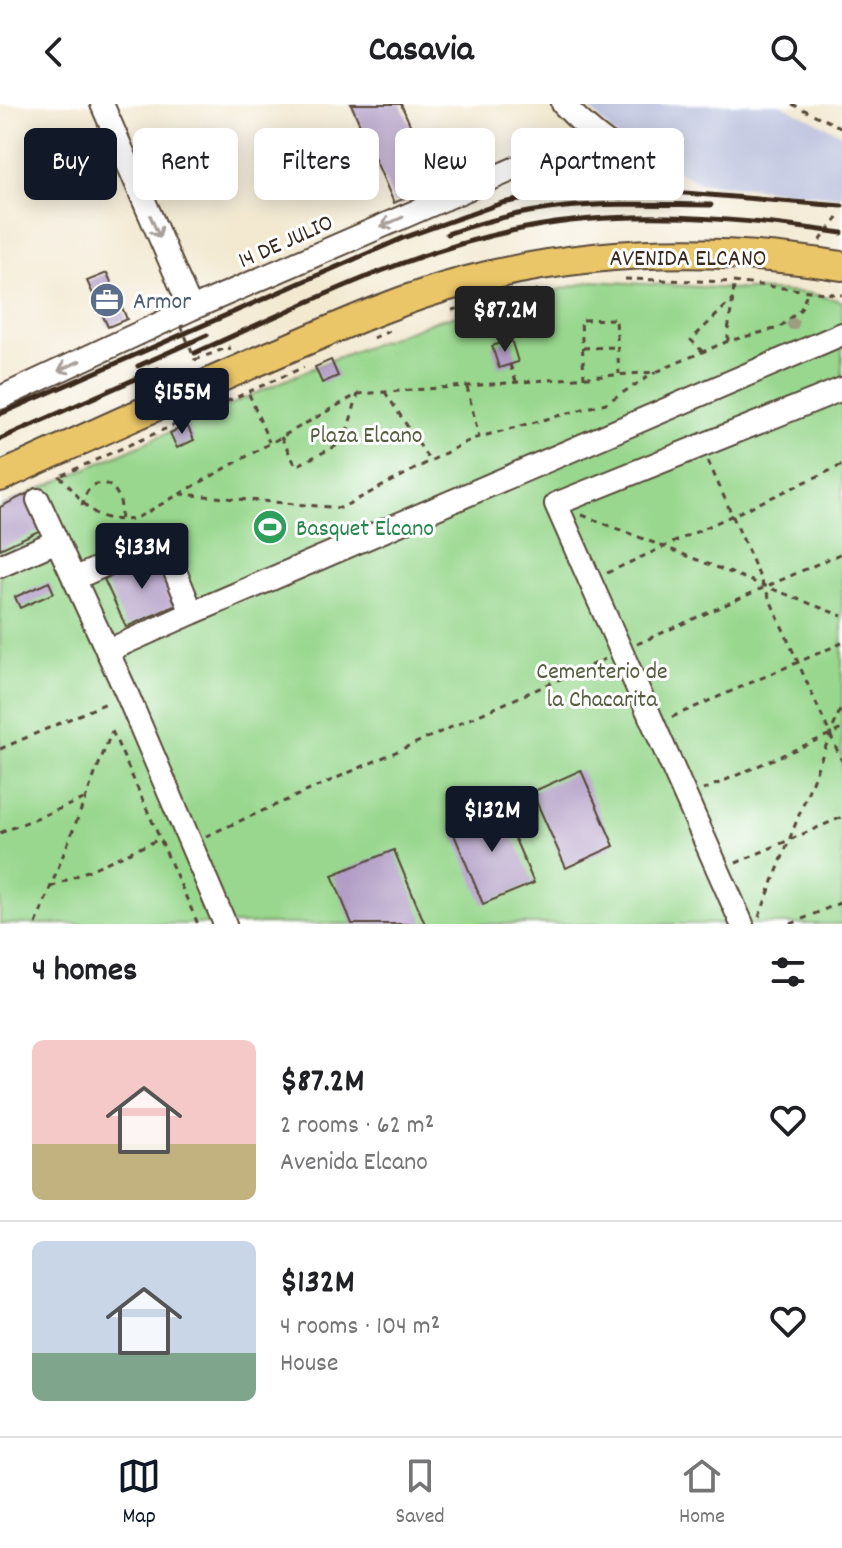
<!DOCTYPE html>
<html lang="en">
<head>
<meta charset="utf-8">
<style>
  :root { --surface:#fff; --page:#f6f6f6; --text:#202124; --muted:#757577; --line:#e0e0e0; --accent:#111827 }
  body { margin:0; font-family:Dekko,sans-serif; background:var(--page); color:var(--text); height:100vh; display:flex; flex-direction:column; font-size:30px; white-space:nowrap }
  * { box-sizing:border-box; margin:0 }
  p { font-size:26px; color:var(--muted) }
  .icon { flex:none; width:44px; height:44px; fill:none; stroke:currentColor; stroke-width:2; stroke-linecap:round; stroke-linejoin:round }
  .map { position:relative; height:820px; overflow:hidden }
  .drawer { display:flex; flex-direction:column; background:var(--surface); flex:1 }
  .drawer>* { flex:none }
  .hud { position:absolute; left:24px; top:24px; width:794px; height:72px; display:flex; gap:16px }
  .price { position:absolute; translate:-50% -68px; padding:0 18px; border-radius:8px; background:var(--accent); color:#fff; font-size:26px; line-height:52px; filter:drop-shadow(0 2px 4px #0008) }
  .price::after { content:''; position:absolute; left:50%; top:48px; width:24px; height:18px; margin-left:-12px; background:inherit; clip-path:polygon(0 0,100% 0,50% 100%) }
  .price.current { background:#222; color:#fff }
  ul { padding:0; list-style:none }
  li { display:flex; align-items:center; gap:24px; height:200px; padding:0 32px }
  li+li { border-top:2px solid var(--line) }
  li span { display:grid; place-items:center; flex:none; width:224px; height:160px; border-radius:12px; color:#555 }
  li>.icon { margin-inline-start:auto }
  span .icon { width:96px; height:96px; fill:#fffc; stroke-width:1 }
  li b { font-size:34px }
  h2 { display:flex; justify-content:space-between; align-items:center; height:96px; padding:0 32px; font-size:34px }
  .tag { padding:0 28px; border-radius:12px; background:var(--surface); box-shadow:0 4px 20px #0003; font-size:28px; line-height:72px }
  .tag.current { background:var(--accent); color:#fff }
  header { display:flex; justify-content:space-between; align-items:center; height:104px; padding:0 32px; background:var(--surface); font-size:36px; font-weight:800 }
  .tabs { display:flex; justify-content:space-around; align-items:center; height:112px; border-top:2px solid var(--line); background:var(--surface); font-size:22px; color:var(--muted) }
  .tabs a { display:grid; justify-items:center; gap:4px }
  .tabs .current { color:var(--accent) }
  .map>svg:first-child { display:block }
</style>
</head>
<body>
<header><svg class="icon" aria-label="back" viewBox="0 0 24 24"><path d="M15 5l-7 7 7 7"/></svg>Casavia<svg class="icon" aria-label="search" viewBox="0 0 24 24"><circle cx="10" cy="10" r="6"/><path d="M15 15l6 6"/></svg></header>
<div class="map">
<svg width="842" height="820" viewBox="0 0 842 820">
  <rect width="100%" height="100%" fill="#fff"/>
  <filter id="ink" filterUnits="userSpaceOnUse"><feTurbulence type="fractalNoise" baseFrequency=".0125" numOctaves="2"/><feDisplacementMap in="SourceGraphic" scale="16" xChannelSelector="R" yChannelSelector="G"/><feConvolveMatrix kernelMatrix="1 2 1 2 8 2 1 2 1" color-interpolation-filters="sRGB"/></filter>
  <filter id="wash" filterUnits="userSpaceOnUse"><feTurbulence type="fractalNoise" baseFrequency=".006" numOctaves="4" result="noise"/><feDisplacementMap in="SourceGraphic" scale="32" xChannelSelector="R" yChannelSelector="G"/><feGaussianBlur stdDeviation="1.8" result="paint"/><feColorMatrix in="noise" values="0 0 0 0 0 0 0 0 0 0 0 0 0 0 0 0 0 1.4 0 .05"/><feComposite in="paint" operator="in"/></filter>
  <g filter="url(#wash)">
    <rect width="100%" height="100%" fill="#f3e9d1"/>
    <path fill="#bdc3de" d="M585,0H780L842,30V93L698,78L617,33Z"/>
    <path fill="#98d78d" stroke="#6a8056" stroke-width="2" d="M593,177L807,189L842,197V820H0V403L331,256L438,216Z"/>
    <g id="blocks">
      <path fill="#b19cc5" d="M351,0H401L436,80L394,99Z
        M107,169L127,215L108,223L87,177Z
        M511,235L518,258L499,264L492,242Z
        M331,256L338,272L322,279L315,263Z
        M187,321L194,336L177,344L170,329Z
        M26,390L43,425L0,445V403Z
        M157,451L179,500L126,523L104,475Z
        M49,478L54,489L20,504L15,493Z
        M581,666L614,742L566,764L532,688Z
        M500,700L534,779L483,800L450,721Z
        M394,746L425,820H352L332,771Z"/>
    </g>
  </g>
  <g filter="url(#ink)">
    <use href="#blocks" fill-opacity="0" stroke="#574739" stroke-width="2"/>
    <g fill="none" stroke-linecap="round" stroke-linejoin="round">
      <g stroke="#574739" stroke-width="26">
        <path id="minor" d="M102,0L191,205
          M563,0C593,32 622,52 661,71
          M0,294L191,205L592,31
          M38,396L127,590L225,820
          M0,462L57,437
          M74,475L162,435L192,509L842,230
          M107,547L192,509
          M742,820L556,400L842,285"/>
      </g>
      <g stroke="#574739" stroke-width="32">
        <path id="major" d="M0,373C92,331 184,289 277,249C338,223 399,195 463,178C587,145 716,142 842,162"/>
      </g>
      <path stroke="#574739" stroke-width="3" stroke-dasharray="6 6" stroke-linecap="butt" d="M792,0L842,24
        M820,137L842,109
        M625,175L733,178L842,191
        M452,206L538,186
        M373,234L392,226
        M728,237C727,220 736,188 733,179
        M583,244L618,243
        M703,248L691,236L733,195
        M195,256L229,243L230,246
        M510,261L517,280
        M584,274L581,216L616,215L619,270
        M467,283L479,333
        M385,288L430,357
        M249,290L269,338
        M281,333L296,362L344,338L358,290
        M708,357L842,657
        M62,371L304,263
        M59,372C87,397 87,420 135,415L358,290L656,268L728,237L779,224L801,205L807,189
        M180,390L341,404L472,335L606,299L656,268
        M82,402C89,363 128,378 120,417
        M582,411L842,512
        M607,469L842,361
        M637,540L842,449
        M672,613L842,539
        M112,627L198,820
        M0,645L109,598
        M703,686L842,625
        M0,729L86,694
        M206,732L605,555
        M736,759L842,713
        M51,783L160,735
        M759,813L842,601
        M36,820L112,627
        M791,820L842,798"/>
      <use href="#minor" stroke="#fff" stroke-width="22"/>
      <use href="#major" stroke="#ebc669" stroke-width="28"/>
      <path stroke="#3b2a1e" stroke-width="5" d="M447,130C546,95 608,100 711,101
        M195,249C302,201 410,146 526,124C629,104 739,114 842,129
        M138,262L207,231
        M0,310L403,134L502,99L565,88L636,85L842,102
        M0,335L158,265"/>
      <path stroke="#574739" stroke-width="3" stroke-dasharray="6 6" stroke-linecap="butt" d="M181,221L195,256"/>
    </g>
    <circle fill="#9d9d81" cx="793" cy="220" r="6"/>
    <defs><path id="oneway-shaft" d="M-6 0H5M1.5-3L5.5 0L1.5 3" fill="none" stroke-width="1.6" stroke-linecap="round" stroke-linejoin="round" transform="scale(2)"/></defs>
    <g stroke="#a79f9a">
      <use href="#oneway-shaft" transform="translate(392 118) rotate(156)"/>
      <use href="#oneway-shaft" transform="translate(155 123) rotate(67)"/>
      <use href="#oneway-shaft" transform="translate(69 262) rotate(155)"/>
    </g>
  </g>
  <defs>
    <g id="office-disc" transform="scale(1.8)"><circle r="9.5" fill="#5c6f8a" stroke="#fff"/><path d="M-6-3h4V-5.5h4V-3h4V5H-6ZM-1-4.5V-3h2v-1.5ZM-6 0V1H6V0Z" fill="#fff"/></g>
    <g id="stadium-disc" transform="scale(1.8)"><circle r="9.5" fill="#2e9e5b" stroke="#fff"/><path d="M0-5a6.5 5 0 1 0 0 10a6.5 5 0 1 0 0-10ZM-3.5-1.8h7v3.6h-7Z" fill="#fff"/></g>
  </defs>
  <g fill-rule="evenodd">
    <use href="#office-disc" x="107" y="196"/>
    <use href="#stadium-disc" x="270" y="423"/>
  </g>
  <g text-anchor="middle" stroke-width="6" stroke-linejoin="round" paint-order="stroke">
    <g font-size="24" fill="#3b2a1e" stroke="#fff">
      <text transform="translate(285 136) rotate(-24)" y="8">14 DE JULIO</text>
      <text x="688" y="161">AVENIDA ELCANO</text>
    </g>
    <g font-size="24" fill="#4e5e75" stroke="#fff" text-anchor="start">
      <text x="133" y="204">Armor</text>
    </g>
    <g font-size="24" fill="#575e3f" stroke="#fff">
      <text x="366" y="338">Plaza Elcano</text>
      <text x="602" y="574">Cementerio de<tspan x="602" dy="28">la Chacarita</tspan></text>
    </g>
    <g font-size="24" fill="#27864d" stroke="#fff" text-anchor="start">
      <text x="296" y="431">Basquet Elcano</text>
    </g>
  </g>
</svg>
<b class="price current" style="left:505px;top:250px">$87.2M</b>
<b class="price" style="left:182px;top:332px">$155M</b>
<b class="price" style="left:142px;top:487px">$133M</b>
<b class="price" style="left:492px;top:750px">$132M</b>
<div class="hud">
<a class="tag current">Buy</a>
<a class="tag">Rent</a>
<a class="tag">Filters</a>
<a class="tag">New</a>
<a class="tag">Apartment</a>
</div>
</div>
<section class="drawer">
<h2>4 homes<svg class="icon" aria-label="filters" viewBox="0 0 24 24"><path d="M4 7h16M4 17h16"/><circle cx="9" cy="7" r="2"/><circle cx="15" cy="17" r="2"/></svg></h2>
<ul>
<li><span style="background:linear-gradient(#f6c9c9 65%,#c2b280 0)"><svg class="icon" aria-label="home" viewBox="0 0 24 24"><path d="M3 11l9-7 9 7M6 9v11h12V9"/></svg></span><div><b>$87.2M</b><p>2 rooms · 62 m²</p><p>Avenida Elcano</p></div><svg class="icon" aria-label="heart" viewBox="0 0 24 24"><path d="M12 20l-8-8c-3-5 5-10 8-4 3-6 11-1 8 4z"/></svg></li>
<li><span style="background:linear-gradient(#c9d6e8 70%,#7fa58c 0)"><svg class="icon" aria-label="home" viewBox="0 0 24 24"><path d="M3 11l9-7 9 7M6 9v11h12V9"/></svg></span><div><b>$132M</b><p>4 rooms · 104 m²</p><p>House</p></div><svg class="icon" aria-label="heart" viewBox="0 0 24 24"><path d="M12 20l-8-8c-3-5 5-10 8-4 3-6 11-1 8 4z"/></svg></li>
</ul>
</section>
<nav class="tabs">
<a class="current"><svg class="icon" aria-label="map" viewBox="0 0 24 24"><path d="M3 6l6-2 6 2 6-2v14l-6 2-6-2-6 2zM9 4v14M15 6v14"/></svg>Map</a>
<a><svg class="icon" aria-label="saved" viewBox="0 0 24 24"><path d="M7 4h10v16l-5-4-5 4z"/></svg>Saved</a>
<a><svg class="icon" aria-label="home" viewBox="0 0 24 24"><path d="M3 11l9-7 9 7M6 9v11h12V9"/></svg>Home</a>
</nav>
</body>
</html>
